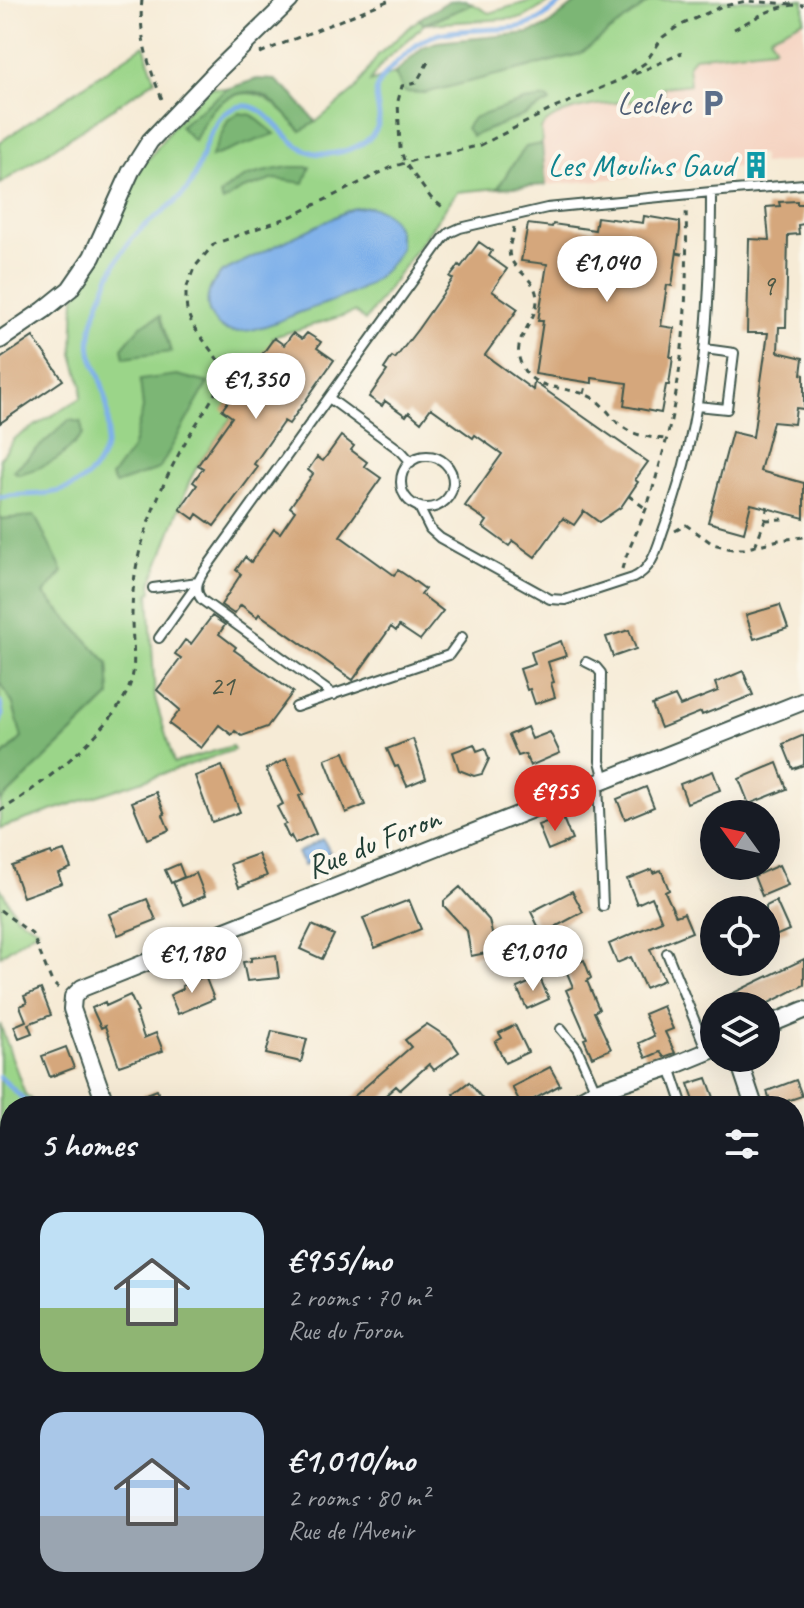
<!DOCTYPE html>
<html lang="en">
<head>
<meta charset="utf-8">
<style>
  :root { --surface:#171b24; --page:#242831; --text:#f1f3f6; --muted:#9ea1a6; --accent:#d93025 }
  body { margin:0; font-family:Caveat,sans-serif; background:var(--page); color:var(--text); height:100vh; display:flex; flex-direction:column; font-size:30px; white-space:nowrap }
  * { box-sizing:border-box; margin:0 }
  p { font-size:26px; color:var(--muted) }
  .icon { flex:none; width:44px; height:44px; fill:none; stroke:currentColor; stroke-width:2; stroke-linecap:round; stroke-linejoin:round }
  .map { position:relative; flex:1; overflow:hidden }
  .panel { position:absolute; left:0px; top:1096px; width:804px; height:512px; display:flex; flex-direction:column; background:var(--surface); border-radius:32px 32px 0 0; box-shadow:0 8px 32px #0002 }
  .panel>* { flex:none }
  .needle { width:52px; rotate:303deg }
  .controls { position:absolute; left:700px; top:800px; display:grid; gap:16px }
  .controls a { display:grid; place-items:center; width:80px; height:80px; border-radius:50%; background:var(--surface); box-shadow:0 8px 32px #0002; font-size:40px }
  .price { position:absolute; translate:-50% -68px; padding:0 18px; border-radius:28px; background:#fff; color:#222; font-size:26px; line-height:52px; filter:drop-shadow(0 2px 4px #0008) }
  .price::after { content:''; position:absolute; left:50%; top:48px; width:24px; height:18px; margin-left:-12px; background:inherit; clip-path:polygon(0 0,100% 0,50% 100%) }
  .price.active { background:var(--accent); color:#fff }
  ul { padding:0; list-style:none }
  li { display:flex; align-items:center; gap:24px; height:200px; padding:0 40px }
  li span { display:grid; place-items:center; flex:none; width:224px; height:160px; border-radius:24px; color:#555 }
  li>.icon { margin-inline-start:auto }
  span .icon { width:96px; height:96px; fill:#fffc; stroke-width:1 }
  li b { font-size:34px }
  h2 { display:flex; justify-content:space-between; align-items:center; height:96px; padding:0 40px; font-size:34px }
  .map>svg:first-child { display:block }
</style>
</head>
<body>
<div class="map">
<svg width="804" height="1608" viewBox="0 0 804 1608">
  <rect width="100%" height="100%" fill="#fbf7ec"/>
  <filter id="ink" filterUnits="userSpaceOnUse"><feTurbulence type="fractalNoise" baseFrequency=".0125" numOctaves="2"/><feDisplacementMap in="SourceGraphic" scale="16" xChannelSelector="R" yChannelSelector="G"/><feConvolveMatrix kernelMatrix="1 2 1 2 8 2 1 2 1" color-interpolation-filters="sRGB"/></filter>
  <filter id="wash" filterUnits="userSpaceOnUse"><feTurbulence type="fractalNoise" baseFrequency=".006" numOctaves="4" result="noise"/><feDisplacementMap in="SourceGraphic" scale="32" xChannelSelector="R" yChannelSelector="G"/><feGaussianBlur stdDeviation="1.8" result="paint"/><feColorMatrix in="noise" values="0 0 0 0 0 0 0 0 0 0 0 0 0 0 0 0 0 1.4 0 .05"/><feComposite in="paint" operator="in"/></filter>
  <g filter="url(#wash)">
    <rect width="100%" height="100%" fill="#f6ebd6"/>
    <path fill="#f5d3c1" d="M804,20V160L763,164L761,154L747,155L748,166L546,185L541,134L543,125L549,120L580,107L664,99L663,87L690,84L688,66L694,57L774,46L770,36Z"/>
    <path fill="#9bd589" stroke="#5d895e" stroke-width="2" d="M534,0H553L523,18L424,24C405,46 384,55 370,82L395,73L404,92L654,0H804V20L770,36L775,46L773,48L694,57L688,66L690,84L663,87L664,99C634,102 558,102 541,129L542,144L526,148L511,167L498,188L457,192L365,321L355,312L273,337L274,338L232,417L198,465L190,480L151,584L152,592L149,593L155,698L174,763L232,746L234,750L0,828V802L110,696L108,663L44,594L0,519V459L15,438L81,398L82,386L73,354L75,297L95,266L107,243L142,164L151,156L174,125L210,87L227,89L180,126L194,141C201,131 205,118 213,109C220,101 230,96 240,94C267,88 284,114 301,131L316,122L357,88L378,55L419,19L425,24L473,4L489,13Z
      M144,45L155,80L0,184V142Z
      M0,682L13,704L22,738L0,759Z
      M0,887L16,916L38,929L0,956Z
      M0,1024L25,1094L37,1106H10V1567H0Z
      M165,1598H216L218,1608H171Z"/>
    <path fill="#7cb675" stroke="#4e7a54" stroke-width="2" d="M465,0L473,4L424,24L419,19L449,1Z
      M584,0H654L649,2L580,54L425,93L404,92L395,73L423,47L437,42L529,33L546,27L576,3Z
      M257,79L275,80L292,94L316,122L301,131C290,120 279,104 265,96C248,87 225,96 213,109C205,118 200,131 194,141L180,126L227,89Z
      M547,98L550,102L525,115L472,136L466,128L473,118L524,101Z
      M239,113L252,115L275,134L211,157L228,120Z
      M542,144L546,185L498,188L511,167L526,147Z
      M289,167H310L304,183L275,179L241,190L223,202L220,195C241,174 260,172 289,167Z
      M160,316L171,352L124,358L122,348L141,325Z
      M177,375L208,383L159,469L115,484L111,477L132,449L143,408L140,380Z
      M69,420L81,422L83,434C61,459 52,465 19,474L13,471Z
      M35,516L63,572L44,594L108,663L110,696L0,802V759L22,738L13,704L0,682V519Z"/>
    <path fill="#7eb0ea" stroke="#4e768f" stroke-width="2" d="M363,207C377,206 392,213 397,228C398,233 401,241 400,246C400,252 396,257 392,262C368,293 337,299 301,312C281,320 258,331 236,332C216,332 203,310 209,292C211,284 217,278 222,272L351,209Z
      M323,839L330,852L304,865L297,853Z"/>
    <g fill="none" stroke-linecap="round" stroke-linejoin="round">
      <path stroke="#7eb0ea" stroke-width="5" d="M0,497C22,493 45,497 66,489C113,472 114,422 101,381C98,371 93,362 91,352C88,334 96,310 103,293C111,271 122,248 139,231C155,216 176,205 189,187C195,178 197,170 201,159C204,147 211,132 218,121C221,115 226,112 232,109C261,94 279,134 300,147C311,154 323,155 335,153C353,150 378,140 379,118C379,108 374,97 377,88C380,75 407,53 418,44C443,23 499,35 530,24C543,19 554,9 565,0
        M0,702L2,715L0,722
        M0,1077L31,1106
        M0,1423L3,1413L10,1406
        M0,1458L2,1468L10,1482
        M205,1598L207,1608"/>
    </g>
    <g id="blocks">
      <path fill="#d5a77b" d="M797,201V204H804V224L798,225L799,234L788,235L786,327H779L778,352L803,358L801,374L804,375V409L796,408L794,424L773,422L760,471L804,483V518L751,504L744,532L708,522L732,432L753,437L768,333H747L749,239L769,240L766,207L780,206L779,202Z
        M644,216L680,222V230L672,286L667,285L661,326L674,328L670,357H673L669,385H666L661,413L624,406L627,383L592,378V383L535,374L543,321H538L547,264L521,261L528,224L552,227L553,224L595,230L597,217L643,223Z
        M479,242L492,251L489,256L507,269L492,291L518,309L485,355L533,390L534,382L648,462L635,480L638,482L621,507L599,522L584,511L574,525L563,518L535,557L513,541L509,546L483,527L487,521L465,506L502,454L475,435L473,438L431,408L421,422L409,412L406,416L385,401L382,406L369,397L387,371L384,369L392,357L395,359L418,329L453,279L450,277L455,271L459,265L461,267Z
        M293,333L302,339L307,333L321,342L317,348L334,360L289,424L284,421L254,464L258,467L214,526L197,514L194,519L180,509L197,485L193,482L203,468L198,465L232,417L222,410L274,338L284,345Z
        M33,337L63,380L0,423V359Z
        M341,436L354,446L351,450L367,462L364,466L381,478L340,536L394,575L398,570L410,578L425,589L421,594L443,611L420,640L399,626L396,631L391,627L353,680L259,614L257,617L241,605L234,614L221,605L241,574L236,570L245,557L251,562L274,529L280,533L295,511L290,507L313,474L308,470L317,457L323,461Z
        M780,605L788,628L754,639L746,615Z
        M212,616L225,625L219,634L236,647L234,650L293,692L267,727L242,736L235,731L232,735L219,725L201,748L169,724L180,710L157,690L181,658L175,654L185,640L191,644Z
        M629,630L636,649L613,657L606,637Z
        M561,641L566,656L548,662L554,682L551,683L555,697L535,704L530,689L527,690L520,669L535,664L531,652Z
        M743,671L753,695L702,715L701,712L661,728L652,705L675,696L680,706L718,691L715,683Z
        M527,727L532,739L550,732L560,753L530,766L525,754L518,756L509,735Z
        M804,735V765L793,769L783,744Z
        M413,739L426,778L407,786L398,766L395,767L387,749Z
        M474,744L477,751L485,748L489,759L482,774L474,776L459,770L453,752Z
        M344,752L365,805L346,813L325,759Z
        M286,759L303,794L299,796L316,834L295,844L291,836L289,838L283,825L286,824L277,807L283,804L266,769Z
        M777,763L787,789L749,804L739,779Z
        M222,766L240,812L212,822L195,776Z
        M713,771L720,790L687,803L680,784Z
        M646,787L654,807L625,819L617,799Z
        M156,792L165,814L163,815L169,830L147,839L132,802Z
        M562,816L572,840L548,850L538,825Z
        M64,851L71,868L58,873L62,883L23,897L12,866L51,852L52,855Z
        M258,854L267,876L239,887L230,864Z
        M179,864L184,877L171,883L165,870Z
        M779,865L788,885L762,896L754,876Z
        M652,869L653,873L661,870L669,890L665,892L676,916L684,913L692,932L650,949L664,980L645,988L631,957L617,963L609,944L662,921L652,897L637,904L627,879Z
        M196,873L205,896L183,905L173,882Z
        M460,887L489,920L496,951L471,956L467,931L444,906V901Z
        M572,891L583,912L542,934L531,912Z
        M147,899L156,920L118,935L109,914Z
        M409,900L421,929L375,948L363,918Z
        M776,901L789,930L766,940V906Z
        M312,925L334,935L322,959L300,949Z
        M276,955L279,978L247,981L243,962L251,961V958Z
        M804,959V985L767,1004L766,1002L757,1006H729L725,997Z
        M584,960L591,978L587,981L599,1009L594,1012L611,1049L592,1057L584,1039L587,1038L566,990L573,987L565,968Z
        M205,976L214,999L178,1014L170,995L183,989L182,986Z
        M540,978L549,999L527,1009L517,988Z
        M41,989L51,1015L28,1024L32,1033L19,1038L14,1026L26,1021L20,1006L27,1003L24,996Z
        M130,995L138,1012L136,1013L144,1038L156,1033L163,1051L119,1066L105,1026L101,1028L92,1008L105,1002L106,1006Z
        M663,1006L673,1029L665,1032L675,1053L664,1057L660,1052L646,1058L639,1043L654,1036L644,1014Z
        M427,1024L450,1039L459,1052L434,1070L429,1064L400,1090L396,1086L374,1106H343L411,1047L405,1040Z
        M515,1025L528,1052L505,1063L495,1042L502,1038L499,1033Z
        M272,1031L307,1039L301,1062L266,1054Z
        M66,1047L74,1068L50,1077L42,1056Z
        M550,1067L560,1085L522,1106L512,1087Z
        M707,1078L717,1106H696L688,1084Z
        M796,1080L802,1096L772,1106L767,1091Z
        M469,1082L488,1106H462L453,1094Z
        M157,1090L163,1106H118V1105Z"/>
    </g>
  </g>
  <g filter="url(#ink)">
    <use href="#blocks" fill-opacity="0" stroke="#3f574c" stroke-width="2"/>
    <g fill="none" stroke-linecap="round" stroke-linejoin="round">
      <g stroke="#3f574c" stroke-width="12">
        <path id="service" d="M329,398L401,451L411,462
          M697,406L727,409L734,353L705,349
          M401 482a26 26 0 1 1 52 0a26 26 0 1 1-52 0Z
          M419,507L430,529L440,538L550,599L565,600L633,578C653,569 657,548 664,528C705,420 711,306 711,192L804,184
          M153,588L198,582
          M159,638L196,586
          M586,662L596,667L601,673L600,761L605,780
          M334,695L202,600C190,586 203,573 212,560L443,239L449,233L460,228L547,208L711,192
          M296,707L449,655L462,637
          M598,783L603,906
          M667,953L707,1051
          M561,1029L577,1048L596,1091
          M670,1067L683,1106
          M425,1105L430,1106"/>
      </g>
      <g stroke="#3f574c" stroke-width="20">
        <path id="minor" d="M0,340L44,310L70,289L92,257L131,171L150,141L217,71L290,0
          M766,1026L804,1010
          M738,1058L754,1106
          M106,1106L72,1009L73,997L82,988L804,701
          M569,1106L596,1091L670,1067L714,1049
          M794,1216L804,1214
          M794,1359H804
          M288,1598H312
          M426,1598V1608"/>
      </g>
      <path stroke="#3f574c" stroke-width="3" stroke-dasharray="6 6" stroke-linecap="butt" d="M142,0C138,38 150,70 164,104
        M734,29C756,18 778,3 804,5
        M260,53L390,0
        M428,62L416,83L402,86L398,101L400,148L405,163L431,198L445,209
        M635,74L682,53
        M514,227C513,237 507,248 510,257C516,273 535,277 537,298C538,321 512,338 520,361C530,394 569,384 593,398C602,404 608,412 615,420C629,435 645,437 665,439
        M677,253L687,255
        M584,394L587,382
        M629,496L645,508
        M765,520L782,519L786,517L787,513
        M675,531L686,525L713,544L732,549H744L779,540L804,537
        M755,546L765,520L768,504
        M622,569C626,554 634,539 640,524C649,503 655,482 661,460C685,377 688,292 686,206
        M0,811C40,787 126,722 133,673C135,655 132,636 132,618C132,591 135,565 143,540C153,504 169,471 187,439C198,420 212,402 221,381L222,373L218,360L193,326L187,311L186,301V289L194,268L214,244L292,216L392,167L421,158L449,153L481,145L550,110L624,78L645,63L663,37L677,27L720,7L746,1L793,4
        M0,910L32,934L52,982L58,988
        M794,1552H804
        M220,1598L222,1608"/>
      <use href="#service" stroke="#fff" stroke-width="8"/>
      <use href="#minor" stroke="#fff" stroke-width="16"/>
    </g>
  </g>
  <defs>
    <g id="parking-bare" transform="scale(2.16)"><path d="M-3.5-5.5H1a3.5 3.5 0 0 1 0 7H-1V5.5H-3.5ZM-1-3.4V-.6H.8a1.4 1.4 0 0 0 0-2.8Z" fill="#5c6f8a" stroke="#fbf7ec" stroke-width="2.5" paint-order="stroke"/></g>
    <g id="building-bare" transform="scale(2.16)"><path d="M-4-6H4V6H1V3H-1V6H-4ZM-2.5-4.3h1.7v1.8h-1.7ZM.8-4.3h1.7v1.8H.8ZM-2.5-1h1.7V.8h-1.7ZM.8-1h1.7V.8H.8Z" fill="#0f9aa8" stroke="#fbf7ec" stroke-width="2.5" paint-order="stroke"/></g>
  </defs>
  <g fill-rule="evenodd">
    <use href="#parking-bare" x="713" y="103"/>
    <use href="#building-bare" x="756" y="165"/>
  </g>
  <g text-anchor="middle" stroke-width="8" stroke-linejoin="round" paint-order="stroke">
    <g font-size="28" fill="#4c5846">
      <text x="768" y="295">9</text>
      <text x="222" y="695">21</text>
    </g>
    <g font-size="32" fill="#4e5e75" stroke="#fbf7ec" text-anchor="end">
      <text x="691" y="114">Leclerc</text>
    </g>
    <g font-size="32" fill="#0d838f" stroke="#fbf7ec" text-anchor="end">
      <text x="734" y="176">Les Moulins Gaud</text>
    </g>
    <g font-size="32" fill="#1f3d34" stroke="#fbf7ec">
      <text transform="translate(373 842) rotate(-22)" y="11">Rue du Foron</text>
    </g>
  </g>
</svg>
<div class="controls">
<a><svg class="needle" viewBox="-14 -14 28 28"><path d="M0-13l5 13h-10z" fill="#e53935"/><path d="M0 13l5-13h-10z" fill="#9ea1a6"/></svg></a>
<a><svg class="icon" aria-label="locate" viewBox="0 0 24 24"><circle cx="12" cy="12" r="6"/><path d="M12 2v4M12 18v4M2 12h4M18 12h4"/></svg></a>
<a><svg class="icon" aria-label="layers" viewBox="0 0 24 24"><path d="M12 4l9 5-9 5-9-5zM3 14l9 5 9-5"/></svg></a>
</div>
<b class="price" style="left:607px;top:304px">€1,040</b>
<b class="price" style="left:256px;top:421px">€1,350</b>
<b class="price active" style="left:555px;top:833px">€955</b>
<b class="price" style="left:533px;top:993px">€1,010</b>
<b class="price" style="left:192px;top:995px">€1,180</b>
<section class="panel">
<h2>5 homes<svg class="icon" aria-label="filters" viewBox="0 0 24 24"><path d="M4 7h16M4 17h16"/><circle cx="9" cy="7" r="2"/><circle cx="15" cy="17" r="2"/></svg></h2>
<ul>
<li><span style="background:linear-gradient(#bfe0f5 60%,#8fb573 0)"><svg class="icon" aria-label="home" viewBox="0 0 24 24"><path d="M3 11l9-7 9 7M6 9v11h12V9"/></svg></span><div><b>€955/mo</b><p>2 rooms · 70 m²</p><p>Rue du Foron</p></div></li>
<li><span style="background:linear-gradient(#a9c7e8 65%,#9aa5b1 0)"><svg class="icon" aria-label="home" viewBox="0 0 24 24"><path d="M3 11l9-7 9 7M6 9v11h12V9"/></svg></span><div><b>€1,010/mo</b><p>2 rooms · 80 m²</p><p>Rue de l'Avenir</p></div></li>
</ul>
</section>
</div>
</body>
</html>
